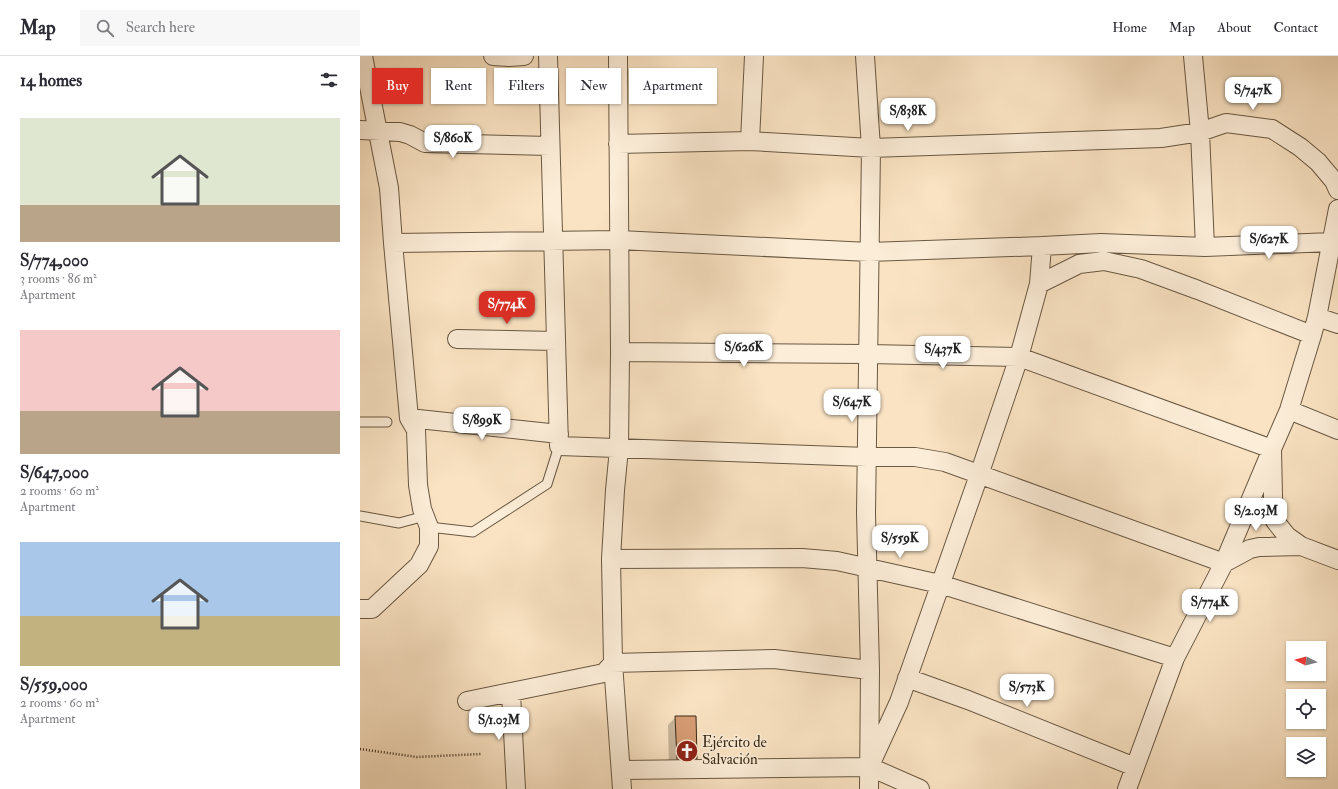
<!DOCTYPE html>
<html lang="en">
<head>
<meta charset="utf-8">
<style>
  :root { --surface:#fff; --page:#f7f7f7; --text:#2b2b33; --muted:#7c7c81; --line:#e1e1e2; --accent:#d93025 }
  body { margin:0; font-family:"IM FELL Double Pica",serif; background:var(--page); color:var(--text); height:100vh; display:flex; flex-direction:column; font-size:15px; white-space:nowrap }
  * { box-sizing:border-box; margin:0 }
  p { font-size:13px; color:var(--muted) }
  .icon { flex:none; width:22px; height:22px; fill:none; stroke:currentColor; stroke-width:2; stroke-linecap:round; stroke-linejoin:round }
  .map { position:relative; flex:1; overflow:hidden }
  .drawer { display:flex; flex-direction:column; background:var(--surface); width:360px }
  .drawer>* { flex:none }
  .banner { position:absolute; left:12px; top:12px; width:380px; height:36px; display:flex; gap:8px }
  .needle { width:26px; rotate:276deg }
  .fabs { position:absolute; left:926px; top:585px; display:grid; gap:8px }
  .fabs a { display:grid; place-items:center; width:40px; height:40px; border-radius:0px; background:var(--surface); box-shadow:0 1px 3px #0004; font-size:20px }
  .price { position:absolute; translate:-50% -34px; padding:0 9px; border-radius:8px; background:#fff; color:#222; font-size:13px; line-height:26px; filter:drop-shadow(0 1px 2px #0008) }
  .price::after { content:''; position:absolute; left:50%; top:24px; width:12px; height:9px; margin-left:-6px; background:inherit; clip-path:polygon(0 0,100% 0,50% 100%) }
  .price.current { background:var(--accent); color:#fff }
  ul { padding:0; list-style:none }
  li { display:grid; align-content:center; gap:8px; height:212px; padding:0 20px }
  li span { display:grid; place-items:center; height:124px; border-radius:0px; color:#555 }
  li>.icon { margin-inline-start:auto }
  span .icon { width:72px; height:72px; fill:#fffc; stroke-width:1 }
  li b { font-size:17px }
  h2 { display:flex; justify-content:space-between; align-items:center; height:48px; padding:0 20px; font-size:17px }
  .pill { padding:0 14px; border-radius:0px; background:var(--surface); box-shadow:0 1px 3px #0004; font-size:14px; line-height:36px }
  .pill.current { background:var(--accent); color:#fff }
  header { display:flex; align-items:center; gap:24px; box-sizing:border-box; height:56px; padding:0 20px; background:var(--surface); border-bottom:1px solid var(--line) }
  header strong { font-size:19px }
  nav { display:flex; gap:22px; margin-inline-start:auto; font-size:14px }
  .search { width:280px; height:36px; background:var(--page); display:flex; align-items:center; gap:10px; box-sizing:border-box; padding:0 14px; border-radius:0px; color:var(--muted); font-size:15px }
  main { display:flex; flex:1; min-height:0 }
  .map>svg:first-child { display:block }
</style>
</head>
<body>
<header>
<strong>Map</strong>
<div class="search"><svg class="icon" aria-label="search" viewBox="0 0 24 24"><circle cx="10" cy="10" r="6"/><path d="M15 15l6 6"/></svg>Search here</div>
<nav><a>Home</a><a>Map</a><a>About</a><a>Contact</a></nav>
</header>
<main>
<section class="drawer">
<h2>14 homes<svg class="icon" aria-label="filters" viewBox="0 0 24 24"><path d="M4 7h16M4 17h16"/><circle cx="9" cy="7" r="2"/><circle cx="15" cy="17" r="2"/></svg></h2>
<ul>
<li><span style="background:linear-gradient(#dfe7d0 70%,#b9a48a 0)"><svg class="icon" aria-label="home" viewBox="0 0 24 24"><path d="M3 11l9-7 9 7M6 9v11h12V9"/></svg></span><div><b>S/774,000</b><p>3 rooms · 86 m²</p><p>Apartment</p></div></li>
<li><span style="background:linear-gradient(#f6c9c9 65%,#b9a48a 0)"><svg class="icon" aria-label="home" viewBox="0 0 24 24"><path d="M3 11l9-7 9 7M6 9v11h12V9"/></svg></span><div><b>S/647,000</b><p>2 rooms · 60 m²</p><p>Apartment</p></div></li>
<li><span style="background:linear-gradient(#a9c7e8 60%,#c2b280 0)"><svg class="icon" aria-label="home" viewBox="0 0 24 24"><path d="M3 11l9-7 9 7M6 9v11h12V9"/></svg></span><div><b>S/559,000</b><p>2 rooms · 60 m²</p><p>Apartment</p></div></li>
</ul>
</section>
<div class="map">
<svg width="978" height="733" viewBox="0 0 978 733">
  <rect width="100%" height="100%" fill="#fae3c3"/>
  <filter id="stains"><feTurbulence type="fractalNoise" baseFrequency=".005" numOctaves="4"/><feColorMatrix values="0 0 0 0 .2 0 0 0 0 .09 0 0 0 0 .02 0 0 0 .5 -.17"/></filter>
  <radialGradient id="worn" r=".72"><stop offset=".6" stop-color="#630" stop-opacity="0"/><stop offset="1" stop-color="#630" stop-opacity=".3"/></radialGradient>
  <path fill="#0003" d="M316,661L336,703L328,711H309L308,669Z"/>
  <path fill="#d69c73" stroke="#392a17" d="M315,660H336L337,703L317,704Z"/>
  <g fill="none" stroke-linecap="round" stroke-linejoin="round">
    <g stroke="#695842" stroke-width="11">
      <path id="lane" d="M0,366H27
        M0,460L39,467L65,460
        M69,471L113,476L187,428L199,390"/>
    </g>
    <g stroke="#695842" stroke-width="20">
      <path id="street" d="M133,0L149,1L164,0
        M188,0L199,390L507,401H555L585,406L864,507L890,493L899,491L941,490
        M258,0L260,296L259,393L255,434L251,503L253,607L262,733
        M505,0L511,92L506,457L510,614L509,733
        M0,74L40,76L50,79L65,87L190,90
        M390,85L394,0
        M258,88L390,85L511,92L801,82L840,76L866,67L912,73L940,91L958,106L974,125L978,134
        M978,153L957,261L952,279L929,354L912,393L913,441L915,465L927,480L941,490L978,504
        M33,187L259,184L509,196L682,190L679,228L719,208L744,205L781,213L838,234L952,279
        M682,190L741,187L845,191L840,76L833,0
        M845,191L972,186
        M957,261L978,268
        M97,283L196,285
        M260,296L508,298L659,301L912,393L864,507L815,602L767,733
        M929,354L978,374
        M49,362L199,378
        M251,503L442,502L477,505L580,528L815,602
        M0,553H12L59,509L69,490V471L62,453L58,429L56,374L49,362L33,187L29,132L3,0
        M547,622L608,644L775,711
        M151,637L156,733
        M107,645L244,617L253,607L414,603L510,614
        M512,705L539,646L619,419L659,301L679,228
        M261,714L510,711L560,733"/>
    </g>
    <path stroke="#392a17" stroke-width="2.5" stroke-dasharray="1 2" stroke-linecap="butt" d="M0,693L57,701L121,698"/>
    <use href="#lane" stroke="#fcedd8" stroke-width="9"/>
    <use href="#street" stroke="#fcedd8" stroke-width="18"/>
  </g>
  <defs>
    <g id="church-disc" transform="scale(1.15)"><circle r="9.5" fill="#8f2418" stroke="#fcedd8"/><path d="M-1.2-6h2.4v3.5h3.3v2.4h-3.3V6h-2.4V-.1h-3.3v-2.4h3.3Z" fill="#fff"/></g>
  </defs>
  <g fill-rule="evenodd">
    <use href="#church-disc" x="327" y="695"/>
  </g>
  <g text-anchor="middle" stroke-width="3" stroke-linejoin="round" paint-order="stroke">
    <g font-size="15" fill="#392a17" stroke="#fcedd8" text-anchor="start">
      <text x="342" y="691">Ejército de<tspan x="342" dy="17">Salvación</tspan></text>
    </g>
  </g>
  <rect width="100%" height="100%" filter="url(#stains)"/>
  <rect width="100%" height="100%" fill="url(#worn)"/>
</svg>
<div class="fabs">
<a><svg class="needle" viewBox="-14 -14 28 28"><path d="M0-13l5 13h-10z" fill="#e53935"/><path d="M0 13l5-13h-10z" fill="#7c7c81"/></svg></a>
<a><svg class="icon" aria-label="locate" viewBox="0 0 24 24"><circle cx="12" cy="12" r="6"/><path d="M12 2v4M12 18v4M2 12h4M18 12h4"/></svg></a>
<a><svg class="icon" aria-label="layers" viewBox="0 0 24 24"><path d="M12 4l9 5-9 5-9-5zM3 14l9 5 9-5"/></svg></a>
</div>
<b class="price" style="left:893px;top:55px">S/747K</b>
<b class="price" style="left:548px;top:76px">S/838K</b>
<b class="price" style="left:93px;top:103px">S/860K</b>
<b class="price" style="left:909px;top:204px">S/627K</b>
<b class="price current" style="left:147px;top:269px">S/774K</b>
<b class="price" style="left:384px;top:312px">S/626K</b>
<b class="price" style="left:583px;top:314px">S/437K</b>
<b class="price" style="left:492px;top:367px">S/647K</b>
<b class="price" style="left:122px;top:385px">S/899K</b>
<b class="price" style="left:896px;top:476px">S/2.03M</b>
<b class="price" style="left:540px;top:503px">S/559K</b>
<b class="price" style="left:850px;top:567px">S/774K</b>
<b class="price" style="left:667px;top:652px">S/573K</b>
<b class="price" style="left:139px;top:685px">S/1.03M</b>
<div class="banner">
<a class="pill current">Buy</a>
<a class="pill">Rent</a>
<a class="pill">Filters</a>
<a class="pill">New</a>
<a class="pill">Apartment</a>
</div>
</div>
</main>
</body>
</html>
